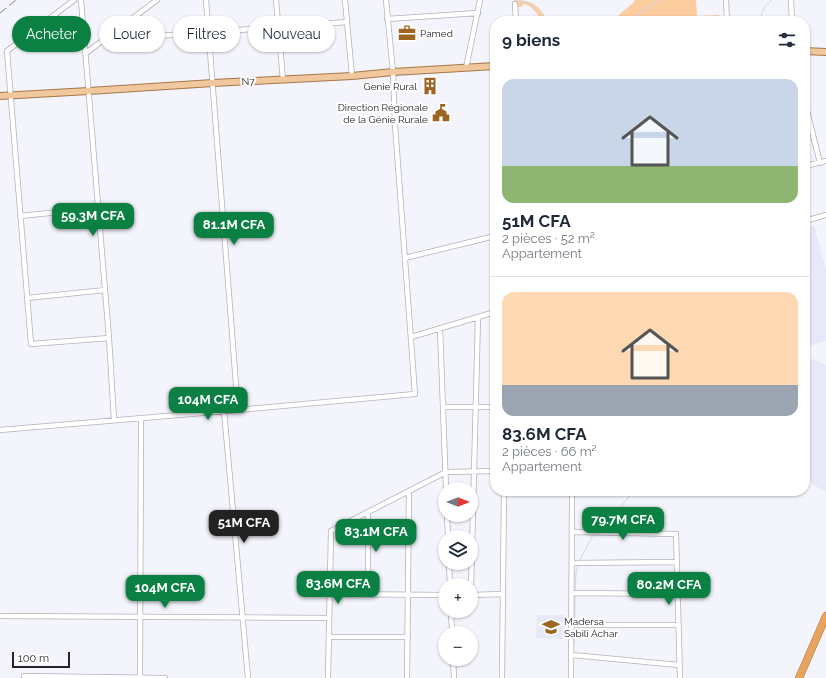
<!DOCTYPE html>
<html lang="fr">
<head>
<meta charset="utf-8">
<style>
  :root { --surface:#fff; --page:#f2f2f3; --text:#1f2937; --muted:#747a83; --line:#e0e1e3; --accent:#0b8043 }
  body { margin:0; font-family:Raleway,sans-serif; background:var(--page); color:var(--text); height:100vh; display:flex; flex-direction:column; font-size:15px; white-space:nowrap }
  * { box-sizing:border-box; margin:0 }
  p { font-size:13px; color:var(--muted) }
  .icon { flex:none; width:22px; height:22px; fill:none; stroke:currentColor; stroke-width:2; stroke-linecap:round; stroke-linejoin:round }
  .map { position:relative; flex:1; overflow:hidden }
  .sheet { position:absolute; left:490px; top:16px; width:320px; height:480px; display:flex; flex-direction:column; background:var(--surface); border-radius:16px; box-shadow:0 1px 3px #0004 }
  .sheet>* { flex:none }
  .hud { position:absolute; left:12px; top:16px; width:380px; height:36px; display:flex; gap:8px }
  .needle { width:26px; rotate:90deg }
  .controls { position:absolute; left:438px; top:482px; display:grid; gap:8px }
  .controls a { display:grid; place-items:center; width:40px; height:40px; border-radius:50%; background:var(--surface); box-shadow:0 1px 3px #0004; font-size:20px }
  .scale { position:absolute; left:12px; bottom:10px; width:58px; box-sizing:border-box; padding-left:4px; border:2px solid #242427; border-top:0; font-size:11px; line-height:14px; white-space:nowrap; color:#242427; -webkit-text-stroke:3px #fff; paint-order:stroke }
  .price { position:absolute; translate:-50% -34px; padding:0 9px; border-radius:8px; background:var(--accent); color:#fff; font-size:13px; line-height:26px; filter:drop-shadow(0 1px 2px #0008) }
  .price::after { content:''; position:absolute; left:50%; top:24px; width:12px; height:9px; margin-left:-6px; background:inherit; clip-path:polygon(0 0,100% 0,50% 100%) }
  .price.selected { background:#222; color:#fff }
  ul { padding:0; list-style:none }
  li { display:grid; align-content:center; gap:8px; height:212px; padding:0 12px }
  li+li { border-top:1px solid var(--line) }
  li span { display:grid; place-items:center; height:124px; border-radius:12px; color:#555 }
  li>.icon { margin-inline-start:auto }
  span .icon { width:72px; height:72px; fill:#fffc; stroke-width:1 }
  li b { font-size:17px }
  h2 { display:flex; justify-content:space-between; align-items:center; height:48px; padding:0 12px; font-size:17px }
  .tag { padding:0 14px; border-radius:18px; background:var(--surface); box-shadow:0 1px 3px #0004; font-size:14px; line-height:36px }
  .tag.selected { background:var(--accent); color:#fff }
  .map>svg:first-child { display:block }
</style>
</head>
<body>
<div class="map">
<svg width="826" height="678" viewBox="0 0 826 678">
  <rect width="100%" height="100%" fill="#f4f4fd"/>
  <path fill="#e7e8f8" d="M814,225L826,270V341L805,347V228Z
    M807,357L826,365V491L805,481V360Z
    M537,615H565V639L536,638Z"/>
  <path fill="#fccd9f" d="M514,0C533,0 538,5 548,21H542C537,14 532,5 524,4L521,7H518Z
    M635,0H696L697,16L719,15L720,21H683L682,18L656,19V21H614L621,13L632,4Z"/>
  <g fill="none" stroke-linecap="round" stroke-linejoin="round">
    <path stroke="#d2d4f8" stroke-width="1" d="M517,0L518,2C532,0 540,10 546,21
      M628,21L659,0
      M760,21C761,17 762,11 764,8C766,5 769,4 771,0
      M597,531L618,512L623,504L633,491
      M580,560L593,535
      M575,591L576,573L578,565
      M575,595V623
      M574,646L575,627"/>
    <g stroke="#b2b2ba" stroke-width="6">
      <path id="minor" d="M74,0L7,51L31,344L109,338
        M81,0L109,338L114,420
        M206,0L238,410
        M276,0L283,80
        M345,0L352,76
        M726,0L727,21
        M791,0L792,21
        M515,4L516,21
        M387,19L478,13
        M103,40L347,22
        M86,53L157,0
        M466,68L480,0
        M805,103L820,163
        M805,166L826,161
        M20,216L99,208
        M805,221L826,215
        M405,258L495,236
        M27,298L105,290
        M440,328L446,489
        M411,337L495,312
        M443,407H495
        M224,411L248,678
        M0,430L238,410L415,394L395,125L393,72L386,0
        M368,512V594
        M447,515L448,537
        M572,532L676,534L680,678
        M449,563L450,585
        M572,563L676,562
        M471,589L478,317
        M572,593L677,594
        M330,594L445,595
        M471,595L503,594
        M451,611L452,633
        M0,616L329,618
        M572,625H678
        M329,637H408
        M572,655L679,665
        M453,659L454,678
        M24,676L165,678
        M140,678L141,418
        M328,678L331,531L446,472L495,471
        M407,678L409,491
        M502,678L504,491
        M571,678L572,491"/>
    </g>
    <g stroke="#a37749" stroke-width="8">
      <path id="major" d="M805,51L826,52
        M0,96L89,91L213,83L352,76L393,72L495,66"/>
    </g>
    <g stroke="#a37749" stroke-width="8">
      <path id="highway" d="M799,678L826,616"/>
    </g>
    <use href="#minor" stroke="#fff" stroke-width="4.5"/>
    <use href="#major" stroke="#f1c89d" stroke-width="6"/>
    <use href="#highway" stroke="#e8a45c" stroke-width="7"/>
    <path stroke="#818187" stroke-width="1" stroke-dasharray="8 4" stroke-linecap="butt" d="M0,13L16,0"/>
  </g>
  <defs>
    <g id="office-bare" transform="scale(1.38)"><path d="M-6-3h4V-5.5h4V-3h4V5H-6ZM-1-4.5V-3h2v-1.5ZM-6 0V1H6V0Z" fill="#9e6422" stroke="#fff" stroke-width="2.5" paint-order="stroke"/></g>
    <g id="building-bare" transform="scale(1.38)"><path d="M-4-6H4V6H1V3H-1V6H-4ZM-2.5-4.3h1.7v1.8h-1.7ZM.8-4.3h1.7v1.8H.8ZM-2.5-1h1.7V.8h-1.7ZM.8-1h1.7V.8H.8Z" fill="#9e6422" stroke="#fff" stroke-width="2.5" paint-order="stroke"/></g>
    <g id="civic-bare" transform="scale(1.38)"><path d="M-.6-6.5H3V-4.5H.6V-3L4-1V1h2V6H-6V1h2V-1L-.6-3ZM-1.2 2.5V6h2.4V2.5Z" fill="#9e6422" stroke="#fff" stroke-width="2.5" paint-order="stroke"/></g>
    <g id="school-bare" transform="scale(1.38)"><path d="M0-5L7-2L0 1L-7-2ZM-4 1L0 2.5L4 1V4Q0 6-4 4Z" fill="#9e6422" stroke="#fff" stroke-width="2.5" paint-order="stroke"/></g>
  </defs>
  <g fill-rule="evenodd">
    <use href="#office-bare" x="407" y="33"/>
    <use href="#building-bare" x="430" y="86"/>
    <use href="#civic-bare" x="441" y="113"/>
    <use href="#school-bare" x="551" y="627"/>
  </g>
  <g text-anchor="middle" stroke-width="4" stroke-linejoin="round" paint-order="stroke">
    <g font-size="10" fill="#242427" stroke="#fff" text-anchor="start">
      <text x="420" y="37">Pamed</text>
      <text x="417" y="90" text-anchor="end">Genie Rural</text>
      <text x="428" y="111" text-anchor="end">Direction Régionale<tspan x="428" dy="12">de la Génie Rurale</tspan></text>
      <text x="564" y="625">Madersa<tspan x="564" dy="12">Sabili Achar</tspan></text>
    </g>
    <g font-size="10" fill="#242427" stroke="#fff">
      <text transform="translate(248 81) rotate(-3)" y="4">N7</text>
    </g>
  </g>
</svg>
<div class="controls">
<a><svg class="needle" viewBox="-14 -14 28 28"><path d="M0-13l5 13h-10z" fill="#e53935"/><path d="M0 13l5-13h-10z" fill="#747a83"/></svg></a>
<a><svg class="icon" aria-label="layers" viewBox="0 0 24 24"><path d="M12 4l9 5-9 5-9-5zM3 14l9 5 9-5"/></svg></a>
<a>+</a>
<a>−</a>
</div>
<div class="scale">100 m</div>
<b class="price" style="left:93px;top:237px">59.3M CFA</b>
<b class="price" style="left:234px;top:246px">81.1M CFA</b>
<b class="price" style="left:208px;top:421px">104M CFA</b>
<b class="price" style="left:623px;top:541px">79.7M CFA</b>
<b class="price selected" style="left:244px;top:544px">51M CFA</b>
<b class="price" style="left:376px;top:553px">83.1M CFA</b>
<b class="price" style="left:338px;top:605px">83.6M CFA</b>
<b class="price" style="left:669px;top:606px">80.2M CFA</b>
<b class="price" style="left:165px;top:609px">104M CFA</b>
<div class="hud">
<a class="tag selected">Acheter</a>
<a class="tag">Louer</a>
<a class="tag">Filtres</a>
<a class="tag">Nouveau</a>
</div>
<section class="sheet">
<h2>9 biens<svg class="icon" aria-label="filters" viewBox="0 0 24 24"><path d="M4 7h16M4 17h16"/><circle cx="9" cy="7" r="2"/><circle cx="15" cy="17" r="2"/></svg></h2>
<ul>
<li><span style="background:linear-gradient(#c9d6e8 70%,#8fb573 0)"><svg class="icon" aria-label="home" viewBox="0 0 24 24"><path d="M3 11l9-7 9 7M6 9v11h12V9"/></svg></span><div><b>51M CFA</b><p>2 pièces · 52 m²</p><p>Appartement</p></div></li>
<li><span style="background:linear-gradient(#ffd9b3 75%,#9aa5b1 0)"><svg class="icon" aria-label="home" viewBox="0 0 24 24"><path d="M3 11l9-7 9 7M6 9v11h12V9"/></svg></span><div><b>83.6M CFA</b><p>2 pièces · 66 m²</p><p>Appartement</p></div></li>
</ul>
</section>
</div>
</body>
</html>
